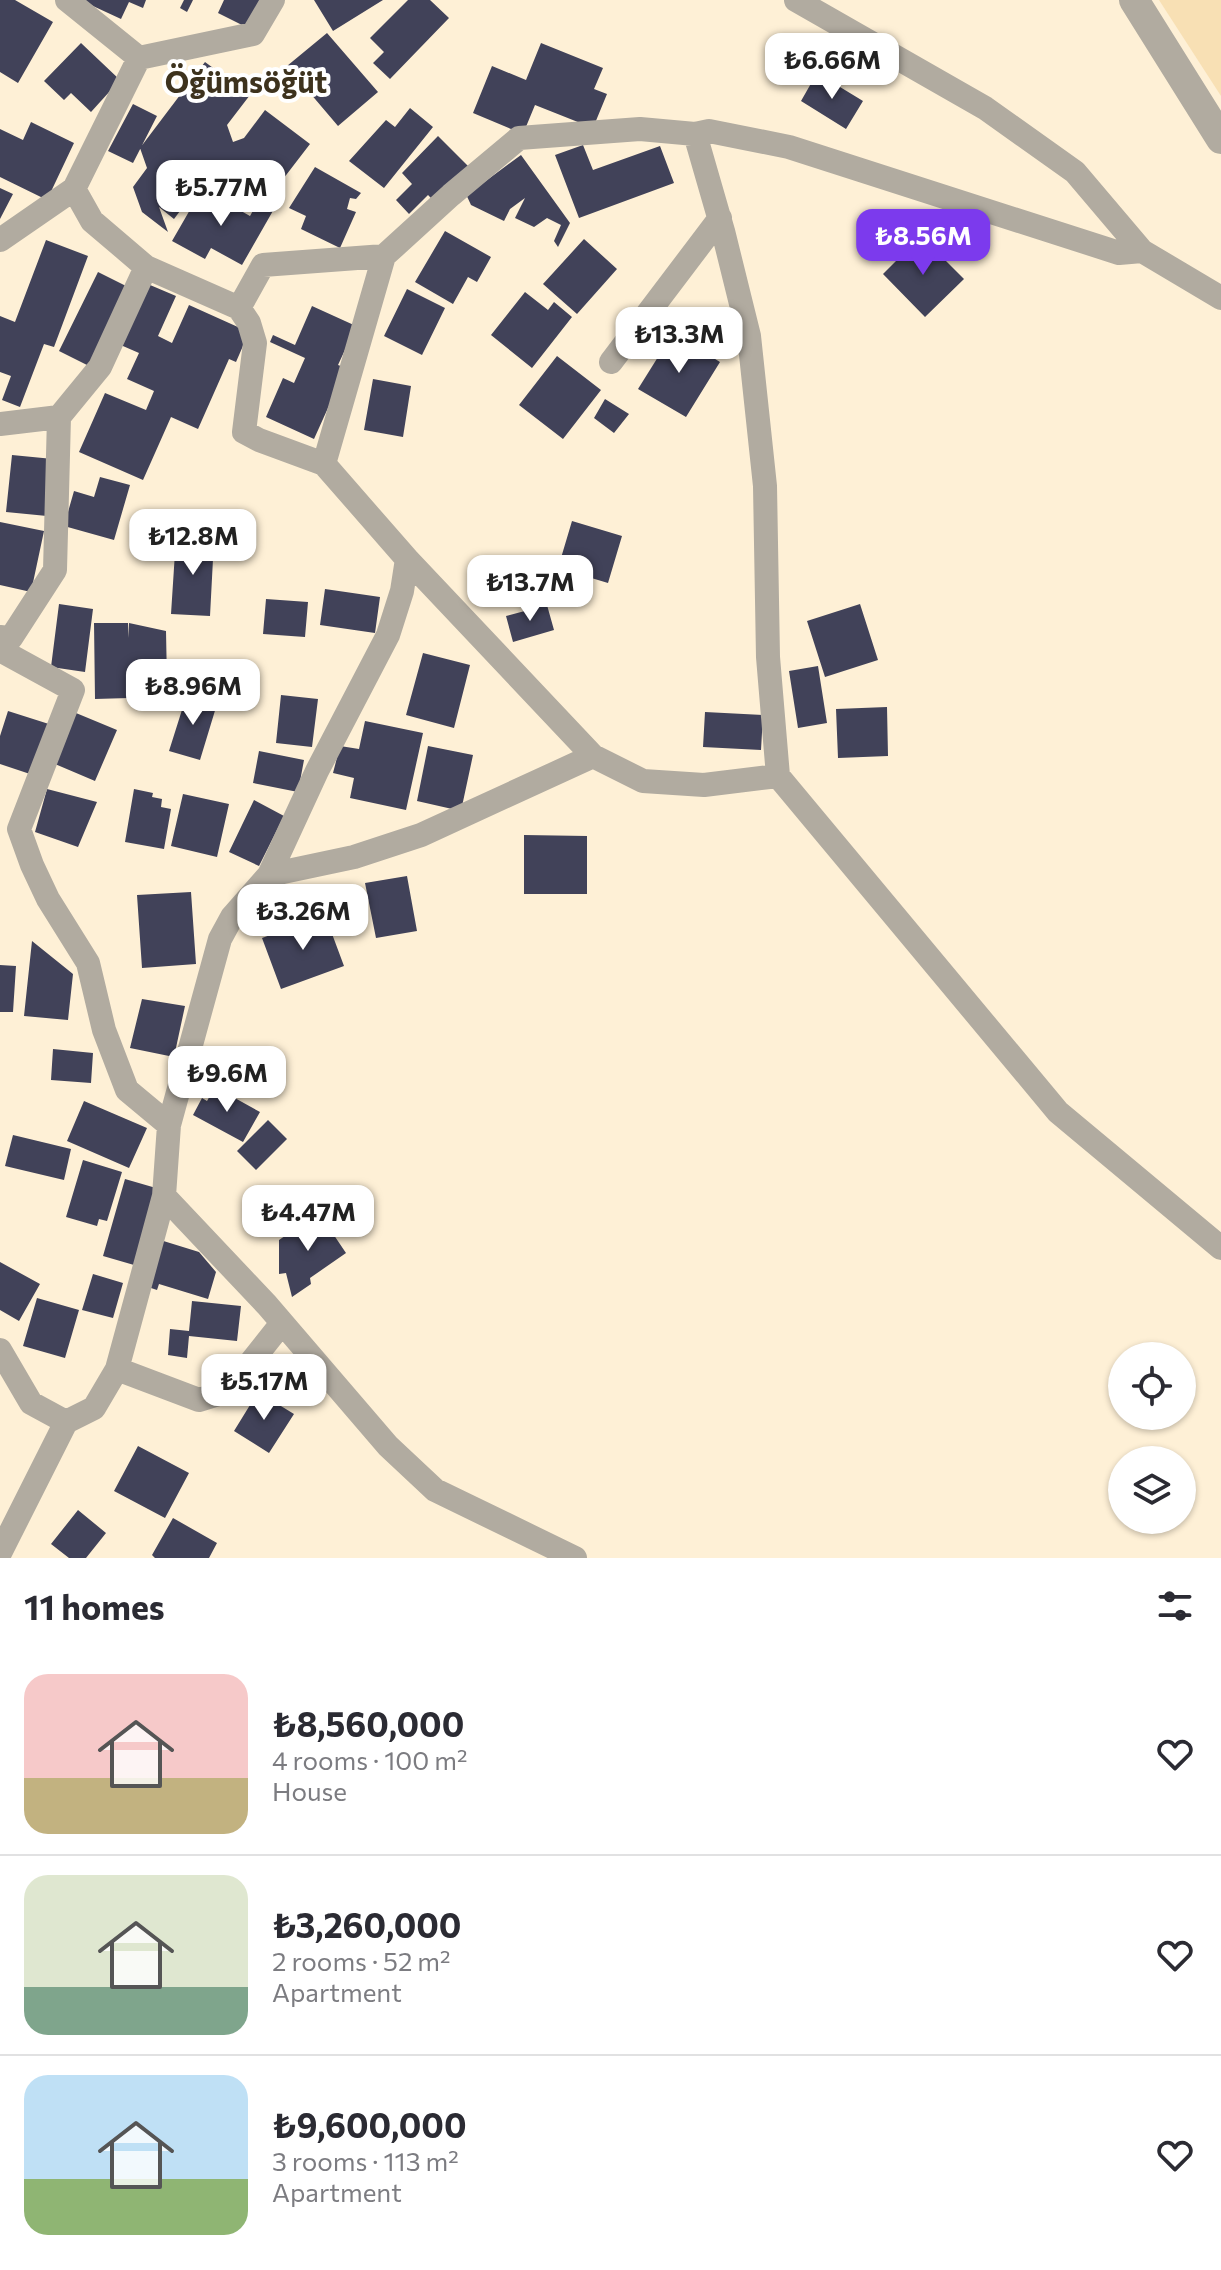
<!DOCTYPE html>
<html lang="en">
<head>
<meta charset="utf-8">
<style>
  :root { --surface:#fff; --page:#f2f2f3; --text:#2b2b33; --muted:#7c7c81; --line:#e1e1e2; --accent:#7c3aed }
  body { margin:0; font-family:Commissioner,sans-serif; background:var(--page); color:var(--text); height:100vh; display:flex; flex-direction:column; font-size:30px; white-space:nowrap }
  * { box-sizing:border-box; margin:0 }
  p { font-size:26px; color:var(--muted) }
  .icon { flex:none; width:44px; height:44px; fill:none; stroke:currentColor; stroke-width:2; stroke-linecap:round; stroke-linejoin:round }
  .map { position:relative; height:1558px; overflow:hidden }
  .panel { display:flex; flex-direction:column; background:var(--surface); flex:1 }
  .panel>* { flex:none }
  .fabs { position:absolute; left:1108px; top:1342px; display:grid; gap:16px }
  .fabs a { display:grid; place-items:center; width:88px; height:88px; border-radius:50%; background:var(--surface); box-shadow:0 2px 6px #0004; font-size:40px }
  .price { position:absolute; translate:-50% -68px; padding:0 18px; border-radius:16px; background:#fff; color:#222; font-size:26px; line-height:52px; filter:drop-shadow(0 2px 4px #0008) }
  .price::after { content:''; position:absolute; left:50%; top:48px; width:24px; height:18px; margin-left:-12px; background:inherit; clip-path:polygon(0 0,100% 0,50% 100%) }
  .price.current { background:var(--accent); color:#fff }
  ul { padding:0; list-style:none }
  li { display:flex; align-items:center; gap:24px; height:200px; padding:0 24px }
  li+li { border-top:2px solid var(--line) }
  li span { display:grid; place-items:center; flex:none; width:224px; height:160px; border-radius:24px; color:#555 }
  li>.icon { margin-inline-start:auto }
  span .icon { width:96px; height:96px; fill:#fffc; stroke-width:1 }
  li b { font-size:34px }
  h2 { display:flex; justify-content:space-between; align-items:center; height:96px; padding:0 24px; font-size:34px }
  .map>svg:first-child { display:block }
</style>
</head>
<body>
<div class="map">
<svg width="1221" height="1558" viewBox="0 0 1221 1558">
  <rect width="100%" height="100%" fill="#fef0d6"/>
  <path fill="#f8e0b4" d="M1159,0H1221V96Z"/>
  <path fill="#414259" d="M0,0H15L53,22L18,83L0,72Z
    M80,0H146L143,8L129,2L121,19Z
    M184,0H193L187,12L180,8Z
    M224,0H262L248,28L218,13Z
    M314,0H383L333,31Z
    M408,0H430L449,18L390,79L373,63L384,52L370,38Z
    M327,33L378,92L338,126L287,66Z
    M81,43L120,80L91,112L71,93L64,100L44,81Z
    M541,43L603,68L594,89L607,94L593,128L535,105L523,134L473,113L492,66L526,80Z
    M205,62L250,95L227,125L233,142L244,138L265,110L310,144L280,183L251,194L214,167L213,162L191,170L189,174L201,183L174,219L159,207L168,232L142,212L133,187L147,168L140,148Z
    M817,73L863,101L846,129L801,101Z
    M133,104L157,116L133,163L108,151Z
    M410,108L433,127L384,188L349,161L386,120L395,127Z
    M31,122L74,143L47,200L0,177V129L23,140Z
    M438,136L468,166L434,201L428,195L409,214L396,200L412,184L402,173Z
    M583,145L593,170L660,146L674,183L579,218L555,155Z
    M521,155L570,223L558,247L554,241L561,225L547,218L534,227L515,218L525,198L510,209L504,221L471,205L465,192L479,186Z
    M315,167L361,193L356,199L350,198L347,209L356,212L340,248L301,229L306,216L289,208Z
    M0,188L13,194L0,219Z
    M202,189L250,216L259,200L274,209L242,265L211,248L205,259L172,241Z
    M445,231L491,257L477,282L468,277L453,304L415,282Z
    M921,236L964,279L925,317L883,274Z
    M584,239L617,269L577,314L543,284Z
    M46,240L88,256L54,347L44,344L20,407L2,400L11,376L0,372V316L15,322Z
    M98,272L132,289L93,368L59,351Z
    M143,282L176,296L158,336L172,343L189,305L249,332L236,362L229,359L198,429L171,417L143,480L79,452L105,393L146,410L154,391L127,379L139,353L116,343Z
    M407,289L445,308L422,355L384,336Z
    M525,292L548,310L554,302L572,317L532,368L491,335Z
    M312,306L356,326L338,365L346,368L314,439L266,417L283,378L294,383L305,358L270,342L273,335L295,345Z
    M673,333L720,362L686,417L638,389Z
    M557,356L601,390L563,439L519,405Z
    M373,379L411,386L403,437L364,430Z
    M605,399L629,414L614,433L594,418Z
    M12,455L53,459L47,516L6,512Z
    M100,477L130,485L114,540L64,526L74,491L94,497Z
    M572,521L622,536L608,583L558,568Z
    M0,522L44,531L31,592L0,585Z
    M176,537L214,540L210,616L171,614Z
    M325,589L380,597L375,633L320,625Z
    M266,599L308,602L305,637L263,634Z
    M59,604L93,609L85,672L51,667Z
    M860,604L878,660L825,677L807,621Z
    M547,605L554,630L513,642L506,616Z
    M94,623H128V638L129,623L166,631L167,682L129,685V698L95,699Z
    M423,653L470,665L454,728L406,715Z
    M818,666L827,723L798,728L789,671Z
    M187,694L217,704L200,760L169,751Z
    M281,695L318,699L312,747L276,743Z
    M887,707L888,756L838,758L836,709Z
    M8,711L52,725L36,776L0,764V736Z
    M705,712L763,715L761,750L703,747Z
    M76,713L117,730L95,781L55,764Z
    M365,721L423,733L406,810L350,798L354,778L333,773L340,746L359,749Z
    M428,746L473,755L461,811L417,801Z
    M259,751L304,760L298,792L253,783Z
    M47,789L97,802L78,847L35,832Z
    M134,789L153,793L152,797L162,799L161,807L171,809L164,849L125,842Z
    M183,794L229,804L217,857L171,846Z
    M254,800L284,816L259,866L229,852Z
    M524,835L587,836V894H524Z
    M407,876L417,931L376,938L365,883Z
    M191,892L196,964L142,968L137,895Z
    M325,915L344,966L281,989L262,938Z
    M32,941L73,974L68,1020L24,1016Z
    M0,965L16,966L13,1012H0Z
    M142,999L185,1006L174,1057L130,1048Z
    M53,1049L93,1053L91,1083L51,1080Z
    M215,1087L260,1112L243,1142L193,1115L202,1098L207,1101Z
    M84,1101L147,1128L129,1168L67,1141Z
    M268,1120L287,1139L256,1170L237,1151Z
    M13,1135L71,1149L64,1180L5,1166Z
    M83,1160L122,1172L107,1221L99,1219L97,1226L66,1217Z
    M125,1179L156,1188L134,1265L103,1256Z
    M319,1213L346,1253L310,1278L311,1284L292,1297L286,1273L279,1274V1240Z
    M157,1239L199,1252L216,1272L208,1299L159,1284L157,1290L142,1285Z
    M0,1262L40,1284L19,1321L0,1310Z
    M93,1274L123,1283L113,1318L82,1310Z
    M37,1298L79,1310L65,1358L23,1346Z
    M192,1301L241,1306L237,1341L189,1336L187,1358L168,1355L170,1329L189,1331Z
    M258,1392L294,1414L269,1453L234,1431Z
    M138,1446L189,1473L165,1518L114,1491Z
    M78,1510L106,1533L86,1558H69L51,1544Z
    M173,1518L217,1543L209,1558H155L152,1555Z"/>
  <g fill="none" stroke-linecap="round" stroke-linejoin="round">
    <path stroke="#b1aba0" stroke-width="24" d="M67,0L139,58
      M796,0L985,108L1075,172L1142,251L1221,298
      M695,134L723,231L749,336L765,486L768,657L778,776L1058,1112L1221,1248
      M74,189L92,221L146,267L239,308L249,323L255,343L244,432L259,440L324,464L407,559L593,756L643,781L704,785L778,776
      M0,240L74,189L139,58L253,34L273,0
      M239,308L263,265L384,256
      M611,362L720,218
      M0,424L59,417
      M324,464L384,256L451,195L519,138L640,129L695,134L709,131L789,147L1119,253L1142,251
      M0,637L11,638L55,570L59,417L100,367L146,267
      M0,650L73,690L19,829L32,865L48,899L88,963L104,1030L127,1090L169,1125
      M269,875L354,857L421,835L593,756
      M164,1196L267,1305L388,1446L435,1490L575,1558
      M0,1350L31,1403L66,1422L94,1408L117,1369L164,1196L169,1125L220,939L232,917L269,875L317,771L388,635L402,591L407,559
      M117,1369L199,1400L228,1391L282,1323
      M0,1553L66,1422"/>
    <path stroke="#b1aba0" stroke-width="30" d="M1134,0L1221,139"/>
  </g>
  <g text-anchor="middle" stroke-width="8" stroke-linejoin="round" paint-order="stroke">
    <g font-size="30" font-weight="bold" fill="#3d321d" stroke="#fff">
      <text x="246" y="93">Öğümsöğüt</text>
    </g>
  </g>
</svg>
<div class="fabs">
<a><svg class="icon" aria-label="locate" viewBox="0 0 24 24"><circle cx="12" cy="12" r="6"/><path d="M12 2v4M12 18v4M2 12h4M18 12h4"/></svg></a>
<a><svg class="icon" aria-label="layers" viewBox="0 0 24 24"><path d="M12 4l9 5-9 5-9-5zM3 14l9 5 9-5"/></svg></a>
</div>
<b class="price" style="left:832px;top:101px">₺6.66M</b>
<b class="price" style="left:221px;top:228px">₺5.77M</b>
<b class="price current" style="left:923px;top:277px">₺8.56M</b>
<b class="price" style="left:679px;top:375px">₺13.3M</b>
<b class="price" style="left:193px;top:577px">₺12.8M</b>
<b class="price" style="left:530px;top:623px">₺13.7M</b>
<b class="price" style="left:193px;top:727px">₺8.96M</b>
<b class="price" style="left:303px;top:952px">₺3.26M</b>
<b class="price" style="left:227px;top:1114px">₺9.6M</b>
<b class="price" style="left:308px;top:1253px">₺4.47M</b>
<b class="price" style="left:264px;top:1422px">₺5.17M</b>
</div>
<section class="panel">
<h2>11 homes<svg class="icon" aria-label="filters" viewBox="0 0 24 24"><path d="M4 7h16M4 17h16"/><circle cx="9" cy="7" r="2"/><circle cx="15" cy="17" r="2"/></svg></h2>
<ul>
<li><span style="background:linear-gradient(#f6c9c9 65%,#c2b280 0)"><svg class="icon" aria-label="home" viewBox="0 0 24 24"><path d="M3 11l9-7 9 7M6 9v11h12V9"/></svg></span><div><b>₺8,560,000</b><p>4 rooms · 100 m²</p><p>House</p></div><svg class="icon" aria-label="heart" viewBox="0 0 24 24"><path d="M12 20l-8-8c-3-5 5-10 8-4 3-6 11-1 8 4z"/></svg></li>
<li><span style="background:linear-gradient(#dfe7d0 70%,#7fa58c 0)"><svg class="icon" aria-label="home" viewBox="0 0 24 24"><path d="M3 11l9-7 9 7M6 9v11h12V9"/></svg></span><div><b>₺3,260,000</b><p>2 rooms · 52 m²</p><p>Apartment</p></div><svg class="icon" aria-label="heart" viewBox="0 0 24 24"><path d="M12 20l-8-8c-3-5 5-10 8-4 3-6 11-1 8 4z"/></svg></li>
<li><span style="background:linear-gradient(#bfe0f5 65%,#8fb573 0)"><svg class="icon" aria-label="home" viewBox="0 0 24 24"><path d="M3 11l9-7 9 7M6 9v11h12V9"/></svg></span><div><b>₺9,600,000</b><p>3 rooms · 113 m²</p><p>Apartment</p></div><svg class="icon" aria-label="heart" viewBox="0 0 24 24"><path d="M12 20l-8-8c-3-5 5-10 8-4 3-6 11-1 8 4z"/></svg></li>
</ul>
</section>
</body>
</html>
